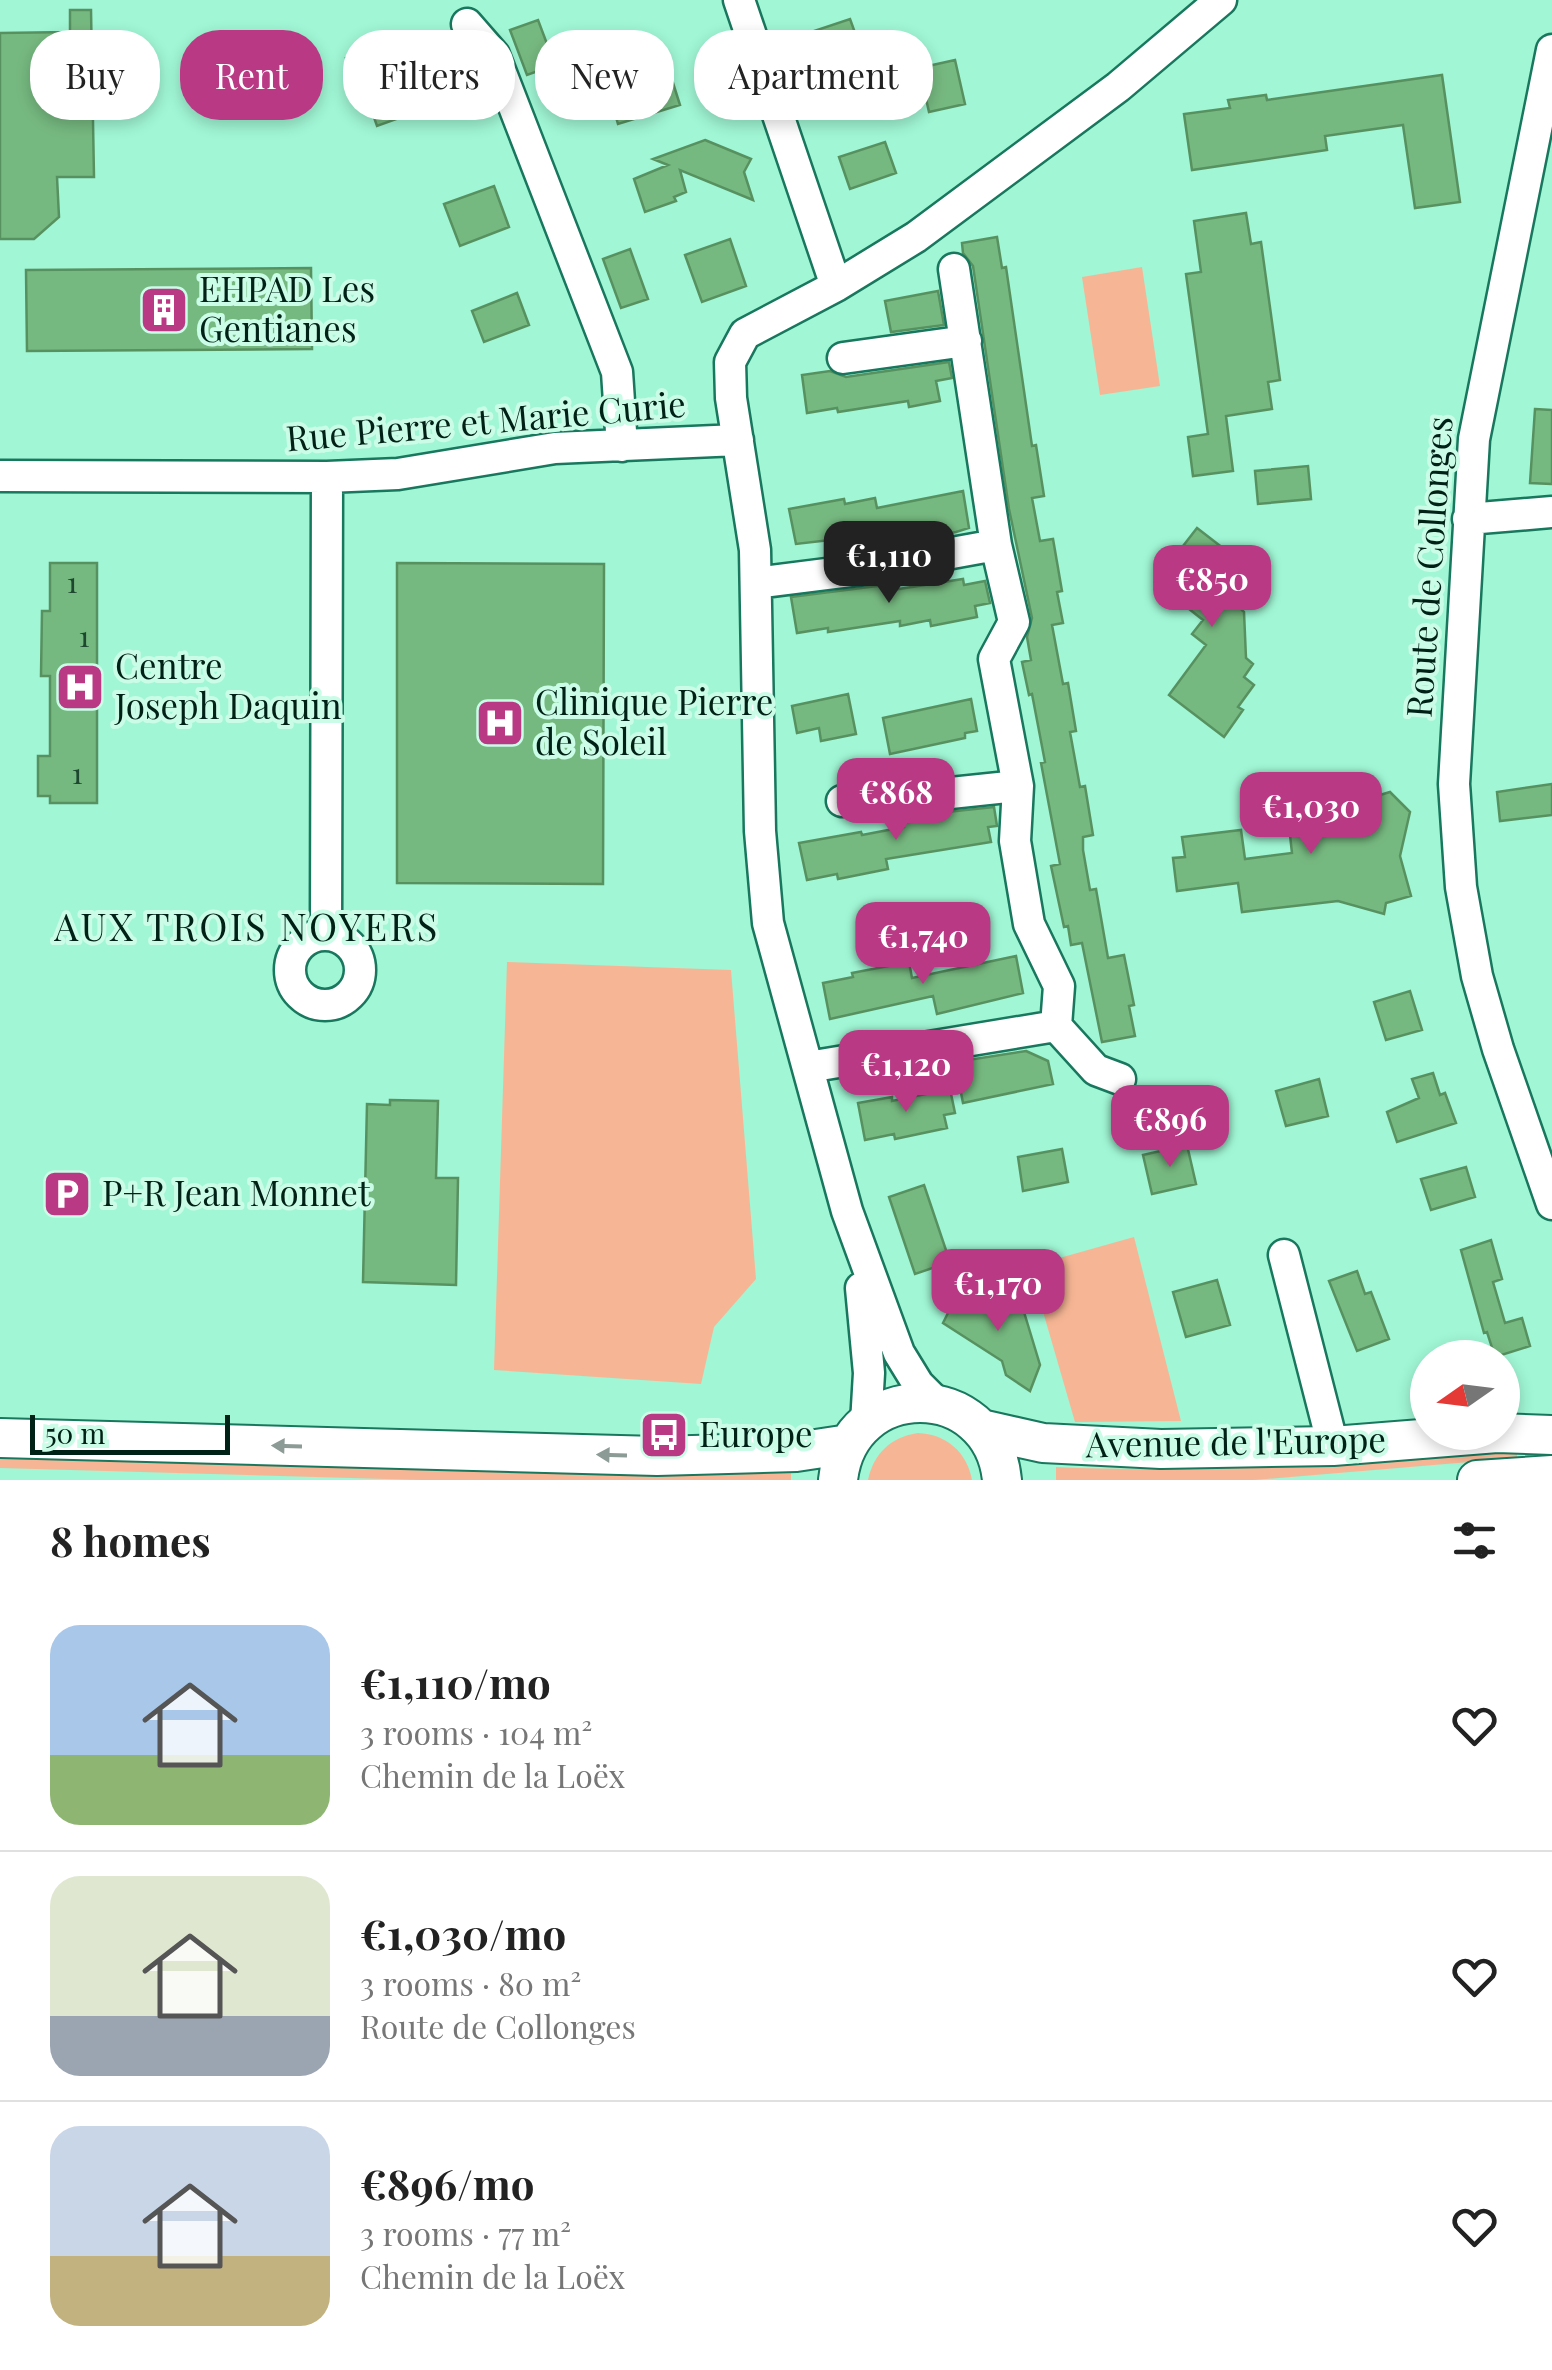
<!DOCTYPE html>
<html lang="en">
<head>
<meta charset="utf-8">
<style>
  :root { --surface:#fff; --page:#f6f6f6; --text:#222; --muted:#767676; --line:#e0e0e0; --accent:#b93985 }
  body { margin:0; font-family:"Playfair Display",serif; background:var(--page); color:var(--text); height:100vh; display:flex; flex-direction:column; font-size:38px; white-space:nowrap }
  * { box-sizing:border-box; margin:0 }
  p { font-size:32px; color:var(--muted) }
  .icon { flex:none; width:55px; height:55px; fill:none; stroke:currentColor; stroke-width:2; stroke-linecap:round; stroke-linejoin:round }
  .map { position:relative; height:1480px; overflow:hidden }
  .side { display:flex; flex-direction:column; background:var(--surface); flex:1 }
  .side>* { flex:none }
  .guide { position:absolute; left:30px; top:30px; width:1000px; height:90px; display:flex; gap:20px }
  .needle { width:65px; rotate:256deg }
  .fabs { position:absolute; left:1410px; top:1340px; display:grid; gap:20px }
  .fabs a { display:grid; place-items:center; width:110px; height:110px; border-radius:50%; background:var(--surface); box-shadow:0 5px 15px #0003; font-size:50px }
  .scale { position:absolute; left:30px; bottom:25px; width:200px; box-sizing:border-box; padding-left:10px; border:5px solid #002116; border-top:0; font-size:28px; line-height:35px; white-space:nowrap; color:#002116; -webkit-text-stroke:8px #cafce7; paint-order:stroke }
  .price { position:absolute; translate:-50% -85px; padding:0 22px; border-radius:20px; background:var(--accent); color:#fff; font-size:32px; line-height:65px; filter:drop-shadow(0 2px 5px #0008) }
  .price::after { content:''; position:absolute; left:50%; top:60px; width:30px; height:22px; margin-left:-15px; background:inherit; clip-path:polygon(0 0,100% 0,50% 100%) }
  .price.current { background:#222; color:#fff }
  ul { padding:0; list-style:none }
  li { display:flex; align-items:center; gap:30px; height:250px; padding:0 50px }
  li+li { border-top:2px solid var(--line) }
  li span { display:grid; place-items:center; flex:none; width:280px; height:200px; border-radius:30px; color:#555 }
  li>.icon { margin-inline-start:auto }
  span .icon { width:120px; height:120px; fill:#fffc; stroke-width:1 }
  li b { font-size:42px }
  h2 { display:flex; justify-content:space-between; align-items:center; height:120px; padding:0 50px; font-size:42px }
  .pill { padding:0 35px; border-radius:40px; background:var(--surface); box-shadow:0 5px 15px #0003; font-size:35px; line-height:90px }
  .pill.current { background:var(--accent); color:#fff }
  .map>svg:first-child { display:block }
</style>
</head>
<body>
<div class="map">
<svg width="1552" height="1480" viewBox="0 0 1552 1480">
  <rect width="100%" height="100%" fill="#a0f6d5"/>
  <path fill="#f6b695" d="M1142,267L1160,386L1100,395L1082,277Z
    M507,962L731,970L756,1279L714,1327L701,1384L494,1370Z
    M1134,1237L1181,1421L1075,1422L1035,1284L1056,1276V1259Z
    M918,1433C946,1434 967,1452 972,1480H868C874,1453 891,1437 918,1433Z
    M1517,1451V1458L1254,1480H1056V1467C1210,1474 1363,1461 1517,1451Z
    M0,1453L716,1474L791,1473V1480H421L0,1468Z"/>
  <path fill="#76b980" stroke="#579160" stroke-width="2.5" d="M70,10H91L94,177H57L59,217L34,239H0V33L70,32Z
    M850,19L863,55L799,76L787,40Z
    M538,20L555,65L527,75L510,30Z
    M367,50L374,69L353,77L346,58Z
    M955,60L965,104L929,112L919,68Z
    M667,64L680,105L618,124L606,83Z
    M411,65L427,108L377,126L362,83Z
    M1442,75L1460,202L1415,208L1403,125L1325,136L1327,150L1192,170L1184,114L1230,108L1228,100L1266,95L1267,100Z
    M705,140L751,159L744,172L753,200L680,170L686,192L674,197L676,201L645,212L634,179L668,165L653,159Z
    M885,142L896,173L850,189L839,157Z
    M494,186L509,227L460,246L444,204Z
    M1246,213L1251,244L1261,242L1280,380L1268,382L1272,409L1226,416L1233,471L1193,476L1188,437L1208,434L1186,274L1201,272L1194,221Z
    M997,237L1002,268L1006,267L1032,446L1036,445L1044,496L1032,498L1040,541L1053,539L1062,591L1057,592L1063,623L1052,625L1063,684L1068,683L1076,731L1070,732L1080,787L1085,786L1093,835L1083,837V850L1090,890L1096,889L1108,958L1124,955L1134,1005L1129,1006L1135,1036L1102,1042L1082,943L1071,945L1068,926L1064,927L1051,866L1060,864L1041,763L1045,762L1032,694L1029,695L1022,662L1031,660L1027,637L1032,618L1009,509L973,266L963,253L962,243Z
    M730,239L746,286L702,302L685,255Z
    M630,249L648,299L621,308L603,259Z
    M311,268L312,349L27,351L26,270Z
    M938,291L944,325L891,332L885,301Z
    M517,293L529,325L484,342L472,311Z
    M949,362L952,378L936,381L940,401L909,407L908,401L838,412L837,408L807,413L802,375L830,371L846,377Z
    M1535,409L1552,410V484L1530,483Z
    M1308,466L1311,499L1258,504L1255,471Z
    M963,491L969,528L956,532L893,543L891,533L848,541V538L796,544L789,509L844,499L845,504L875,498L877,508Z
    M1197,528L1254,572L1232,600L1244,612L1246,658L1253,664L1244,677L1254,685L1238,707L1243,710L1224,737L1169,695L1206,645L1192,634L1203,620L1155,582Z
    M50,563H97V803H50V796H38V756H50V676H41L42,611H50Z
    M397,563L604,564L603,884L397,883Z
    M963,579L964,585L985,581L990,603L975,606L977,617L931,626L930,620L900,626V621L828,632V628L797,633L791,597L885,585L886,591Z
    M848,694L856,734L821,741L819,728L797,733L792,706Z
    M971,699L977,731L965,733V738L890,754L883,718Z
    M1552,784V815L1500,821L1497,792Z
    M1348,786L1350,804L1390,792L1410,812L1400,856L1411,896L1386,903L1384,914L1338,901L1242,912L1238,883L1177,891L1173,858L1185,857L1182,837L1241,830L1245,859L1292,853L1288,817L1303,815L1300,792Z
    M994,807L997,826L988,827L991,842L886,859L888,869L838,879L837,874L807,880L799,843L861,832L862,835L904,827L903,823L947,812Z
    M1016,956L1023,993L937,1014L933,996L830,1019L823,983L853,977L852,973L909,962L912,978Z
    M1410,991L1422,1030L1386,1040L1374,1002Z
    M1026,1051L1048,1061L1053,1084L963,1103L955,1062Z
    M1433,1073L1440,1095L1445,1093L1456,1123L1397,1142L1387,1112L1419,1098L1412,1079Z
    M1319,1079L1328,1116L1286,1126L1276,1091Z
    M950,1089L955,1113L944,1115L947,1128L895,1139L894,1134L865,1140L858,1103L892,1097V1101Z
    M390,1100L438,1101L436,1178H458L456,1285L363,1282L367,1104L390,1105Z
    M1187,1145L1196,1184L1152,1194L1143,1155Z
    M1062,1149L1068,1182L1023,1191L1018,1157Z
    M1466,1167L1475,1197L1431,1210L1421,1179Z
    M924,1185L950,1262L915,1274L889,1197Z
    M1491,1240L1502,1279L1493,1282L1505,1323L1522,1318L1530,1346L1495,1357L1487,1332L1484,1333L1461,1250Z
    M1357,1271L1365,1294L1371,1292L1389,1339L1357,1351L1329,1281Z
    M1217,1280L1230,1325L1186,1337L1173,1292Z
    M988,1293L1024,1312L1040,1365L1030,1391L1006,1375L1002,1361L943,1323L953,1303Z"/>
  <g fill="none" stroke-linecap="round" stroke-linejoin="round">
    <g stroke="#18775c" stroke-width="35">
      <path id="minor" d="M739,0L836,286
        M467,24L494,55L617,372L622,446
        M1552,50L1474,439L1454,784L1461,887L1477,976L1498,1049L1552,1204
        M843,358L966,341
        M0,476L327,477L398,474L555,448L738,440
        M1468,519L1552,512
        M996,545L1014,622L994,659L1018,786L1015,841L1029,924L1059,986L1056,1026L1096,1070L1120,1079
        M756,583L858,570L996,545L954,269
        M842,801L888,794L903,798L1018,786
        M290 970a35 35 0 1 1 70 0a35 35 0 1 1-70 0Z
        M326,935L327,477
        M808,1067L1056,1026
        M1284,1255L1333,1446
        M861,1288L869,1373L866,1423
        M938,1404L918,1384L899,1353L847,1211L768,923L760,831L755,550L731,398L730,362L745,334L836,286L916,237L1118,87L1221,0"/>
    </g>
    <g stroke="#18775c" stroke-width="42">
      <path id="major" d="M981,1429L1043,1443L1161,1449L1333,1446L1497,1433L1552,1435
        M0,1438L657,1456L796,1452L849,1444
        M838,1480C849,1377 992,1378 1002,1480
        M1477,1480L1552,1475"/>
    </g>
    <use href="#minor" stroke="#fff" stroke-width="30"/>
    <use href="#major" stroke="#fff" stroke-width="38"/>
  </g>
  <defs><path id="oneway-solid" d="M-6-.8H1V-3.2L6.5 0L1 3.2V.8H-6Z" transform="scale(2.5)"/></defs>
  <g fill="#8c9b96">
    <use href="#oneway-solid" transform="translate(287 1446) rotate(-178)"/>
    <use href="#oneway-solid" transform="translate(612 1455) rotate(-178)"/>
  </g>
  <defs>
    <g id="building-square" transform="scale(2.5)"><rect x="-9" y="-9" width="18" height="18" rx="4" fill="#b93985" stroke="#cafce7"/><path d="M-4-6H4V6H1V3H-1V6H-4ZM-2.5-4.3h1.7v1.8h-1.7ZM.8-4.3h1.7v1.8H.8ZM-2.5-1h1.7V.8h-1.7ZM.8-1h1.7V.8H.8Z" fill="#fff"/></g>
    <g id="hospital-square" transform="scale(2.5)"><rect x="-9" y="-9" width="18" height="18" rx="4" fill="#b93985" stroke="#cafce7"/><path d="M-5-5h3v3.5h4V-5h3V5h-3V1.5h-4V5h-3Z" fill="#fff"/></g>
    <g id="parking-square" transform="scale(2.5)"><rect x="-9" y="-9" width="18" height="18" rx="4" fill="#b93985" stroke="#cafce7"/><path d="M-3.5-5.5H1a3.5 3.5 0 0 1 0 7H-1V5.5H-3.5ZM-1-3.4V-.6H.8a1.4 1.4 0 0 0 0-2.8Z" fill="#fff"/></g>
    <g id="bus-square" transform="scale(2.5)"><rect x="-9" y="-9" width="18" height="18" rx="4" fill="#b93985" stroke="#cafce7"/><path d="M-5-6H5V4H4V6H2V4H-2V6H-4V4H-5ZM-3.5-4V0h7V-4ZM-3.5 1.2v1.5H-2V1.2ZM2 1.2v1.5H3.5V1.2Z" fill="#fff"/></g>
  </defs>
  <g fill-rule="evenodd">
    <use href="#building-square" x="164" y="310"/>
    <use href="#hospital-square" x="80" y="687"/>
    <use href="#hospital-square" x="500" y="723"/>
    <use href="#parking-square" x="67" y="1194"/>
    <use href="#bus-square" x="664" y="1435"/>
  </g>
  <g text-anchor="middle" stroke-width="8" stroke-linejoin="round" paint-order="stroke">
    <g font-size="30" fill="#1e4730">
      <text x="72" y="593">1</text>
      <text x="84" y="647">1</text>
      <text x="77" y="784">1</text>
    </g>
    <g font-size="35" fill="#002116" stroke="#cafce7" text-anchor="start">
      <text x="199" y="302">EHPAD Les<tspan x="199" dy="40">Gentianes</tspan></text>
      <text x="115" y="679">Centre<tspan x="115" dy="40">Joseph Daquin</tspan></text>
      <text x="535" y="715">Clinique Pierre<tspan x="535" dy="40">de Soleil</tspan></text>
      <text x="102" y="1206">P+R Jean Monnet</text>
      <text x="699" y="1447">Europe</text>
    </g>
    <g font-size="35" fill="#002116" stroke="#cafce7">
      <text transform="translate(486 422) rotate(-5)" y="12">Rue Pierre et Marie Curie</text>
      <text transform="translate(1430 567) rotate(-86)" y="12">Route de Collonges</text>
      <text transform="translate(1236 1443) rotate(-1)" y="12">Avenue de l'Europe</text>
    </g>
    <g font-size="38" letter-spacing="2.5" fill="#002116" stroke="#cafce7">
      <text x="247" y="941">AUX TROIS NOYERS</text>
    </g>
  </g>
</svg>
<div class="fabs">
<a><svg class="needle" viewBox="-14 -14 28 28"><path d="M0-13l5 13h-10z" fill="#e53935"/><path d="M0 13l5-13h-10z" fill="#767676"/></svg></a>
</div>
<div class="scale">50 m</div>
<b class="price current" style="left:889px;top:606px">€1,110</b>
<b class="price" style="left:1212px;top:630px">€850</b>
<b class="price" style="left:896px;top:843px">€868</b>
<b class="price" style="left:1311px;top:857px">€1,030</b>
<b class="price" style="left:923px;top:987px">€1,740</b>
<b class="price" style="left:906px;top:1115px">€1,120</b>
<b class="price" style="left:1170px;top:1170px">€896</b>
<b class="price" style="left:998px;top:1334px">€1,170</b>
<div class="guide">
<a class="pill">Buy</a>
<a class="pill current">Rent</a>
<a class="pill">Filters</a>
<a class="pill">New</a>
<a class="pill">Apartment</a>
</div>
</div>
<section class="side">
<h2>8 homes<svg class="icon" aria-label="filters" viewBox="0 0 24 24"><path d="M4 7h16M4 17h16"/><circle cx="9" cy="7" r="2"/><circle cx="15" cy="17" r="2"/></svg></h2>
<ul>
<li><span style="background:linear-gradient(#a9c7e8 65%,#8fb573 0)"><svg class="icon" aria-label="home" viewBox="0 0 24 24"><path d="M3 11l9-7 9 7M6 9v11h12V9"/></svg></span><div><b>€1,110/mo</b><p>3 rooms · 104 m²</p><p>Chemin de la Loëx</p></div><svg class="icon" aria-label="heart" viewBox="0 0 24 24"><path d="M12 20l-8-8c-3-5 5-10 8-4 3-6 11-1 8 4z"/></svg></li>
<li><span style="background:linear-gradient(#dfe7d0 70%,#9aa5b1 0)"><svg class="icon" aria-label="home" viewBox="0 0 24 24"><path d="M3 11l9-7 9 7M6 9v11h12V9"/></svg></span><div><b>€1,030/mo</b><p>3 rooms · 80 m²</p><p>Route de Collonges</p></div><svg class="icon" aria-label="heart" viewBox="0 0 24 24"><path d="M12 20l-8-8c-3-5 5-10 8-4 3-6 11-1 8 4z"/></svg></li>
<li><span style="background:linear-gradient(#c9d6e8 65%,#c2b280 0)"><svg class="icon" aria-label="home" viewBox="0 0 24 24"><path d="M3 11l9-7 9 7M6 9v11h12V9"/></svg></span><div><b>€896/mo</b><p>3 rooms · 77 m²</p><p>Chemin de la Loëx</p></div><svg class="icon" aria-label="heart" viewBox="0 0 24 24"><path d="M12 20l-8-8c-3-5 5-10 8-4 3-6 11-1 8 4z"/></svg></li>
</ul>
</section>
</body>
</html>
